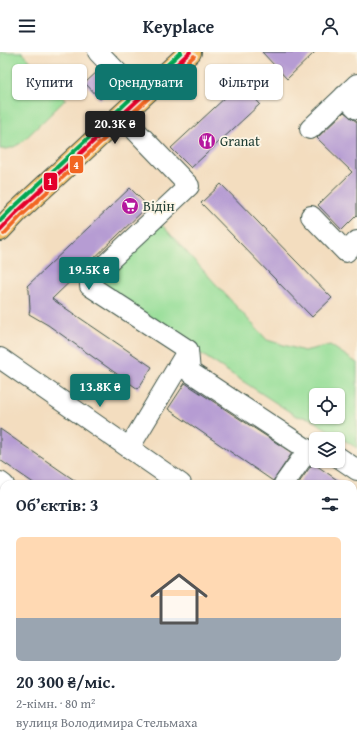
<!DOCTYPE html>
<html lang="uk">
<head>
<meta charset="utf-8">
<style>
  :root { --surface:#fff; --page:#f2f2f3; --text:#1f2937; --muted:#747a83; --accent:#0f766e }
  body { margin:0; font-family:"Gentium Book Plus",serif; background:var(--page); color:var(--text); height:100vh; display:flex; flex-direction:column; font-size:15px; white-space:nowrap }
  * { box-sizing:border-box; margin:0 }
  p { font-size:13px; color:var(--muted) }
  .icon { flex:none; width:22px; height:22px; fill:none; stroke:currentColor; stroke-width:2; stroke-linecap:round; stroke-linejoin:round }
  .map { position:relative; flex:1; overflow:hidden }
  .details { position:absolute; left:0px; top:428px; width:357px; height:268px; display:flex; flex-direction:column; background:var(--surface); border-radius:12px 12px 0 0; box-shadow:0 1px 3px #0004 }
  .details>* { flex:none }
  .guide { position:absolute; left:12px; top:12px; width:333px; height:36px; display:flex; gap:8px }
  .fabs { position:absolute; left:309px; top:336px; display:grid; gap:8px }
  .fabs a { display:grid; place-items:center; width:36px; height:36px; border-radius:6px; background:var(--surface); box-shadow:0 1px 3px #0004; font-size:20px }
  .price { position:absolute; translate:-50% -34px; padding:0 9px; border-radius:4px; background:var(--accent); color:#fff; font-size:13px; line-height:26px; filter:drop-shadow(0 1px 2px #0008) }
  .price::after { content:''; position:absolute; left:50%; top:24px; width:12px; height:9px; margin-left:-6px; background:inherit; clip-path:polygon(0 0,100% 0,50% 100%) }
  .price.on { background:#222; color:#fff }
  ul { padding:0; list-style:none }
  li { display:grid; align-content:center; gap:8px; height:212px; padding:0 16px }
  li span { display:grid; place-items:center; height:124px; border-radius:6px; color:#555 }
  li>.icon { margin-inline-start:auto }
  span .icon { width:72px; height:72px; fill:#fffc; stroke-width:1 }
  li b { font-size:17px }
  h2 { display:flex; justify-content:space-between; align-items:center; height:48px; padding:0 16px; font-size:17px }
  .tag { padding:0 14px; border-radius:6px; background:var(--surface); box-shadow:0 1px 3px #0004; font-size:14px; line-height:36px }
  .tag.on { background:var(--accent); color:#fff }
  header { display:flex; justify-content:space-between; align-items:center; height:52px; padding:0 16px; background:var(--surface); font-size:18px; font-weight:700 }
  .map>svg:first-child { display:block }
</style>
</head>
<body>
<header><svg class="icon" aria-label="menu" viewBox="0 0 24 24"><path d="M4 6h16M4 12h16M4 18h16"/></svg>Keyplace<svg class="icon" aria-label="person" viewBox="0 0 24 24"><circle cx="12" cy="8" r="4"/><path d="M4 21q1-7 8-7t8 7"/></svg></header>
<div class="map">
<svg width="357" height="696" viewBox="0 0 357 696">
  <rect width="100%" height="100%" fill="#fcf5e5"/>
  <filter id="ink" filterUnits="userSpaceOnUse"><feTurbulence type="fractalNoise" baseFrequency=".025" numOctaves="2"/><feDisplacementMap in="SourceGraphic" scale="8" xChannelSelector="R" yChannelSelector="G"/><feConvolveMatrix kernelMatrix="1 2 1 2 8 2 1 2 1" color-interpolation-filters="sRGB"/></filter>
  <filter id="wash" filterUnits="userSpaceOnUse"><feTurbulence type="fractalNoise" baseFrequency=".012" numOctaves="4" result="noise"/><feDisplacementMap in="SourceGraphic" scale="16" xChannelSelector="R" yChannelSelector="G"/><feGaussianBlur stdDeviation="0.9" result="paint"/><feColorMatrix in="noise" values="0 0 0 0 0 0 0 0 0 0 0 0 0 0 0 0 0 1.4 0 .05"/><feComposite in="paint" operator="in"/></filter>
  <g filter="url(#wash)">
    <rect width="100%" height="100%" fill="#f3ddbf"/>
    <path fill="#96de98" stroke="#5a8e66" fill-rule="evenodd" d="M0,0H22L66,47L22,90C15,95 8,98 0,97Z
      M161,172L267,288L304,299L330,293L357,311V396L309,366L296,364L94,232ZM316,343H338V365H316Z"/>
    <g id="blocks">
      <path fill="#b69cd3" d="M262,0H315L287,27Z
        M99,18L114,34L100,47L85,31Z
        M241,31L260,52L191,116L171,96Z
        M344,60L357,70V163L342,178L318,153L352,120L317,86Z
        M221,132L332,246L312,265L201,151Z
        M130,136L148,154L52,247L152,315L138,337L48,273L29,262L30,257L29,238L27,234Z
        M185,331L292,401L273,429L168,357Z
        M0,377L80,432H35L0,408Z
        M313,411L343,432H298Z"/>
    </g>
  </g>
  <g filter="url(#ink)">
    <use href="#blocks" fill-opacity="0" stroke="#3f5549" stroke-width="1"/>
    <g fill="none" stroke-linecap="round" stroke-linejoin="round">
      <g stroke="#3f5549" stroke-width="22">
        <path id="minor" d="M98,0L141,45
          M344,44L357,57
          M310,77L357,32
          M136,79L189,134L90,227V234L188,298L190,320L308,398L316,399
          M311,164L346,200L357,189
          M0,306L181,432
          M129,396L188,298
          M338,405L357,418
          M0,430L4,433
          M284,432L308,398
          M353,548L357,550
          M353,647L357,641
          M353,680L357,683
          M12,696L15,692
          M225,696L228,692"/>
      </g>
      <g stroke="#3f5549" stroke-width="24">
        <path id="major" d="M0,178L17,160L190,0"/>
      </g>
      <use href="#minor" stroke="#fff" stroke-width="20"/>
      <use href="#major" stroke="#f6c06b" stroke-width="22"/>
      <g stroke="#fcf5e5" stroke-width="7">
        <path id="bus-1" d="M0,178L17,160L190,0"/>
      </g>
      <g stroke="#fcf5e5" stroke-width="7">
        <path id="bus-2" d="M4,182L21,164L194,4"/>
      </g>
      <g stroke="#fcf5e5" stroke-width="7">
        <path id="bus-3" d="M0,169L13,156L181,0"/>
      </g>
      <use href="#bus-1" stroke="#e4002b" stroke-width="4"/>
      <use href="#bus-2" stroke="#f26522" stroke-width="4"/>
      <use href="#bus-3" stroke="#00a651" stroke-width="4"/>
    </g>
  </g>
  <defs>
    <g id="restaurant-disc" transform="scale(0.9)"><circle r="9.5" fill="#b5179e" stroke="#fcf5e5"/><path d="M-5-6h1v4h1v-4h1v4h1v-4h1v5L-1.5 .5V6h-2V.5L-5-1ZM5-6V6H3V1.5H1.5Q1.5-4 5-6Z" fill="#fff"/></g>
    <g id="supermarket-disc" transform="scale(0.9)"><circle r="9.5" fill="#b5179e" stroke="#fcf5e5"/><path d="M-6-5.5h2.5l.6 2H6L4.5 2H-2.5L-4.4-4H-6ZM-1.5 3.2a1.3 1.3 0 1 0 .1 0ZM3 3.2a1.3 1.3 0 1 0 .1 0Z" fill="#fff"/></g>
  </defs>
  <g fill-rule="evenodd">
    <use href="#restaurant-disc" x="207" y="89"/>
    <use href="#supermarket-disc" x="130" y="154"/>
  </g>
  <g text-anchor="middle" stroke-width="3.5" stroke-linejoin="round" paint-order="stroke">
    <g font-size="14" fill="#1f3d34" stroke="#fcf5e5" text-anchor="start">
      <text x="220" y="94">Granat</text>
      <text x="143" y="159">Відін</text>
    </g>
  </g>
  <g stroke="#fcf5e5" stroke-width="1.5">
    <rect x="69" y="103" width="15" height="19" rx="4" fill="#f26522"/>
    <rect x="43" y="120" width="15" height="19" rx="4" fill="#e4002b"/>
  </g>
  <g font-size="11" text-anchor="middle" font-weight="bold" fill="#fff">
    <text x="76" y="117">4</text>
    <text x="50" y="133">1</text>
  </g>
</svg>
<div class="fabs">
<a><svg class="icon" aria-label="locate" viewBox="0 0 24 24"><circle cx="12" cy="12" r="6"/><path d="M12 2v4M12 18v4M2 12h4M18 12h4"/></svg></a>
<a><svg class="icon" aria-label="layers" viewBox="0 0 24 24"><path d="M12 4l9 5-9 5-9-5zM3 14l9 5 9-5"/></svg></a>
</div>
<b class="price on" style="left:115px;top:93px">20.3K ₴</b>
<b class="price" style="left:89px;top:239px">19.5K ₴</b>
<b class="price" style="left:100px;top:356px">13.8K ₴</b>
<div class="guide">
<a class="tag">Купити</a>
<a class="tag on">Орендувати</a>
<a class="tag">Фільтри</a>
</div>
<section class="details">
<h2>Об’єктів: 3<svg class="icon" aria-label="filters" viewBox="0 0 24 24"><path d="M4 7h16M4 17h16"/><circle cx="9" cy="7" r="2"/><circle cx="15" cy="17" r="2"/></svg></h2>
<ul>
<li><span style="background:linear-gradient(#ffd9b3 65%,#9aa5b1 0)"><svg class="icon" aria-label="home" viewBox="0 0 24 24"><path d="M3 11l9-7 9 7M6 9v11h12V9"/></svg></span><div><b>20 300 ₴/міс.</b><p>2-кімн. · 80 m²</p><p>вулиця Володимира Стельмаха</p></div></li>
</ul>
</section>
</div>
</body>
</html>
